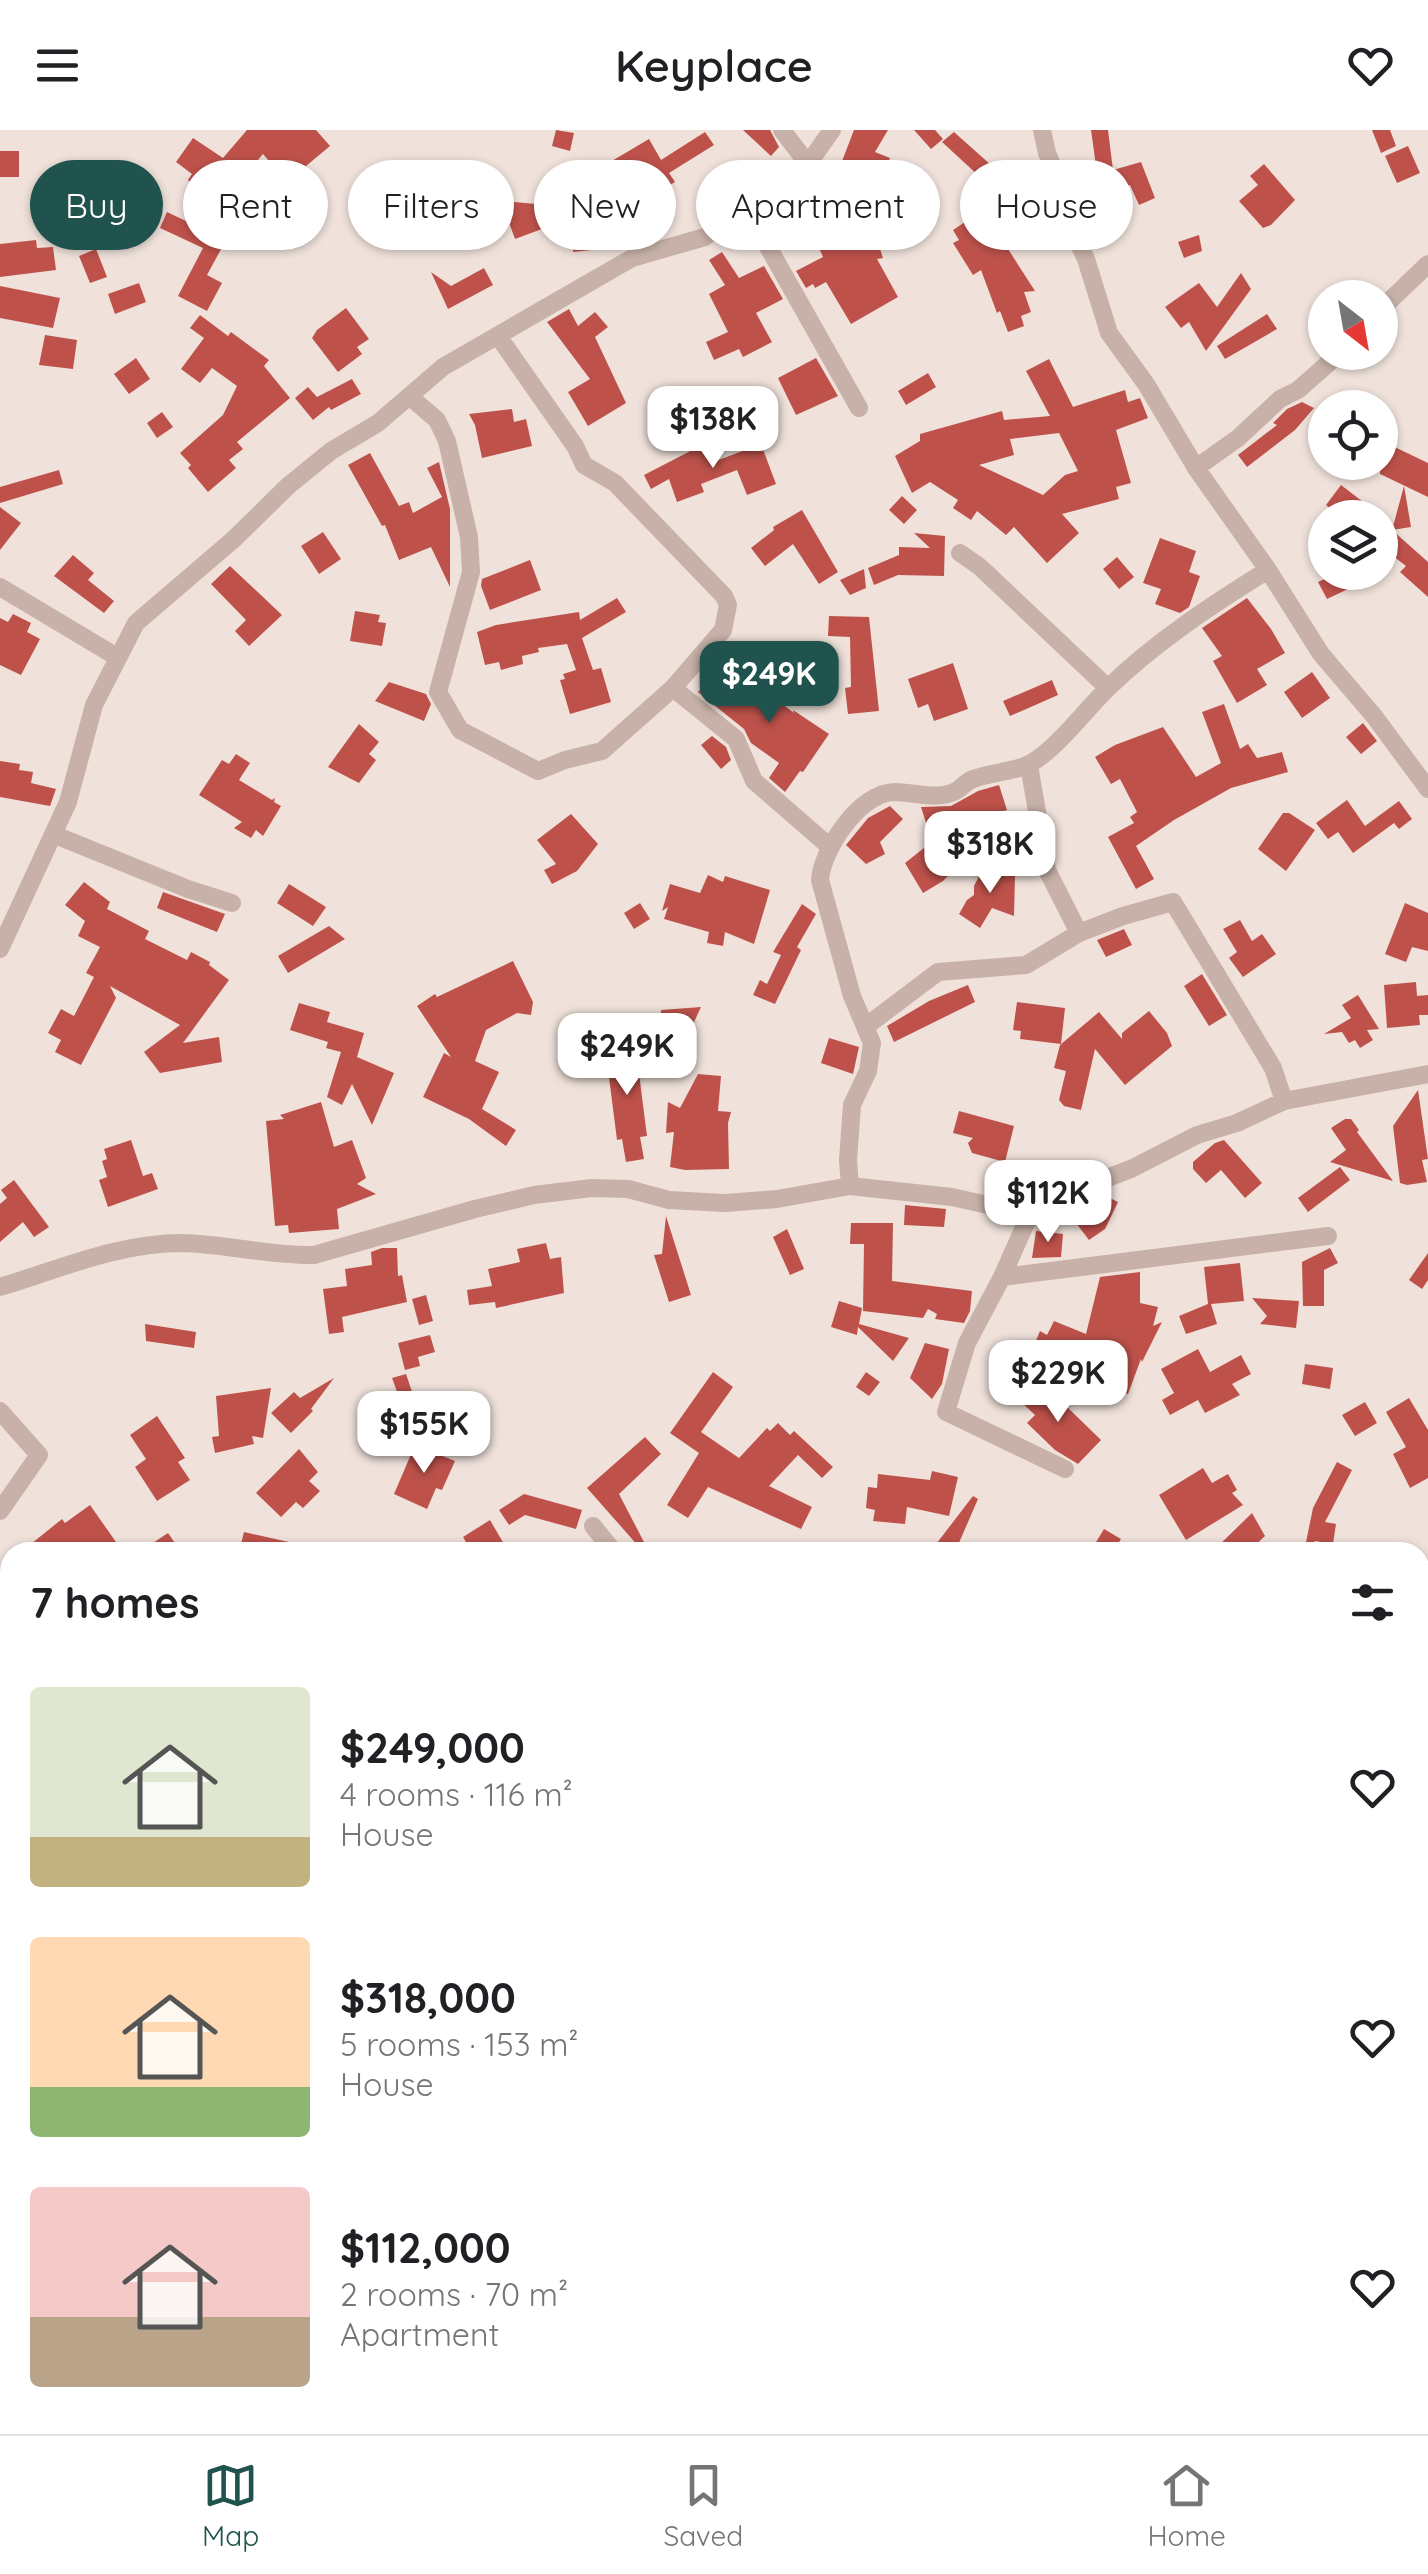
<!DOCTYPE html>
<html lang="en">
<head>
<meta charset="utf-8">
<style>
  :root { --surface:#fff; --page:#f6f6f6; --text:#202124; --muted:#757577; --line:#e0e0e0; --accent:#20534d }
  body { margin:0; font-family:Quicksand,sans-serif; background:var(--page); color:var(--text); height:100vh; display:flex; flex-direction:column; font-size:38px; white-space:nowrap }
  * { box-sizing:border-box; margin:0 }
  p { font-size:32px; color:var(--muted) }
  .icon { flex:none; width:55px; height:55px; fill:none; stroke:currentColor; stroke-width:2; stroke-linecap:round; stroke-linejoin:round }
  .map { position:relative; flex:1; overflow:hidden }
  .drawer { position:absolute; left:0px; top:1412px; width:1430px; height:892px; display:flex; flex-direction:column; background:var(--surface); border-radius:30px 30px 0 0; box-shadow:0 2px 8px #0004 }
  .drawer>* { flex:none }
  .banner { position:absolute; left:30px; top:30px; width:1370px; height:90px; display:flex; gap:20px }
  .needle { width:65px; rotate:149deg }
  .tools { position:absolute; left:1308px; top:150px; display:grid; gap:20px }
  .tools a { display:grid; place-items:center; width:90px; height:90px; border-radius:50%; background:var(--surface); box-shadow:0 2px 8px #0004; font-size:50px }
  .price { position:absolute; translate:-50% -85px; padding:0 22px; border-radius:20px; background:#fff; color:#222; font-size:32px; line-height:65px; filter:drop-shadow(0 2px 5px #0008) }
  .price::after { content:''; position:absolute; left:50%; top:60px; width:30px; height:22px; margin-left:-15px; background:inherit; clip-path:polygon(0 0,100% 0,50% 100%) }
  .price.selected { background:var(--accent); color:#fff }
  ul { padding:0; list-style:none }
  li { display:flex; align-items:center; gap:30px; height:250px; padding:0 30px }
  li span { display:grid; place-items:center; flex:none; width:280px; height:200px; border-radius:10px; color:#555 }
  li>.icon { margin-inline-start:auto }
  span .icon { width:120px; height:120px; fill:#fffc; stroke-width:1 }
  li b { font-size:42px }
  h2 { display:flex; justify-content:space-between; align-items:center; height:120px; padding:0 30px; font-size:42px }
  .tag { padding:0 35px; border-radius:45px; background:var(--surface); box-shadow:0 2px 8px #0004; font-size:35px; line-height:90px }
  .tag.selected { background:var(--accent); color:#fff }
  header { display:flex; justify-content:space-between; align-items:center; height:130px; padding:0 30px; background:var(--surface); font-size:45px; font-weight:600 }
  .tab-bar { display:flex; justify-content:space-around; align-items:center; height:140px; border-top:2px solid var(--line); background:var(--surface); font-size:28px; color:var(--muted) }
  .tab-bar a { display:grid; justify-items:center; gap:5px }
  .tab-bar .selected { color:var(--accent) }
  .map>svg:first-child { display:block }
</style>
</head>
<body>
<header><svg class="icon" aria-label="menu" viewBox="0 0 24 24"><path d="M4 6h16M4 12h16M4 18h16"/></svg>Keyplace<svg class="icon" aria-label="heart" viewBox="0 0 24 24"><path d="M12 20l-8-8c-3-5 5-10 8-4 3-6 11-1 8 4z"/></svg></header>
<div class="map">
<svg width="1428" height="2304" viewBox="0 0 1428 2304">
  <rect width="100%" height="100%" fill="#f0e2db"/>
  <path fill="#be524b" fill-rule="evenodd" d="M247,0H316L330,16L294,46L320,61L316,80L282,73L297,64L263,24L243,48L255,63V69L229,90L188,50L192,44L176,32L193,8L223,28Z
    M556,0L574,3L570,21L552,16Z
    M743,0H770L779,17L771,26Z
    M854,0H888L875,22L890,28L871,75L811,51L812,48L851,50L839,39Z
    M914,0H935L943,9L931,19Z
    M1091,0H1108L1113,40L1141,32L1155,68L1139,75L1130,55L1115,59L1116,66L1107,68L1096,36Z
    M1372,0H1390L1396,16L1381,23Z
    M705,2L714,15L669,43L675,52L641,72L625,46L611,55L600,38L649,9L661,30Z
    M954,2L991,35L1004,57L991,65L980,47L942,12Z
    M1408,16L1420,43L1397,53L1385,26Z
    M0,21H19V47H0Z
    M1264,34L1295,70L1271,95L1263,98L1239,71L1258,55L1250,46Z
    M514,72L536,74L538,79L549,74L558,93L515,109L503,76Z
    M983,80L1035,161L1024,162L1031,182L1021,186L1024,196L1008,202L1000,181L997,183L981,140L973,145L953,113L959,110L953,100Z
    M167,82L226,110L207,145L222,153L207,181L178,166L203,118L160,98Z
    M871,91L883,128L877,129L898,167L851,194L826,152L815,158L813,154L806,158L796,141L823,127L819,118Z
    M610,102L620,117L573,122L575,107Z
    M1199,105L1202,121L1184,128L1178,112Z
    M36,110L37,118L53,117L56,140L0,147V114Z
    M96,119L107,147L90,153L79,126Z
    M722,122L739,148L764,136L783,169L756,183L772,212L743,227L739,219L714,230L706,212L728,202L709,164L725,155L709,130Z
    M484,138L493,155L448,179L431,142L451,156Z
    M1241,143L1251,159L1206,221L1189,192L1181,198L1165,177L1199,153L1217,177Z
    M139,153L146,172L115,184L108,164Z
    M0,156L60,168L53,198L0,188Z
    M346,178L369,209L357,217L362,224L338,242L312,208L317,200Z
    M569,179L578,196L595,182L608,197L595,207L626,273L588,296L568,262L590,249L547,192Z
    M1267,184L1277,199L1225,229L1217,216Z
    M200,185L228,206L231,202L269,230L264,236L290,268L237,312L243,319L229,330L236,338L208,362L188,338L191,335L180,323L223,285L237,256L212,238L200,253L181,239L204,208L190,198Z
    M45,205L77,210L73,239L39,235Z
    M136,228L150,249L129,264L114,244Z
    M816,228L838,266L796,285L778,248Z
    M1049,229L1073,277L1125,260L1128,272L1140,268L1148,288L1116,300L1131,353L1116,357L1119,369L1062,384L1079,403L1047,433L1014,397L1006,405L977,381L971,390L953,378L958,370L930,352L912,363L895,326L920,311V304L1002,281L1004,290L1050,286L1026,241ZM1059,303L1078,341L1065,345L1043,365L979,335L1014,325L1010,309Z
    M928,243L936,257L906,275L898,261Z
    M352,249L361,264L331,280L329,277L313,290L295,268L308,257L317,267Z
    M1302,272L1314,278L1295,300L1247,337L1238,325L1277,295L1273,293L1287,279Z
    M512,279L514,292L526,289L532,316L482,328L475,295L469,284Z
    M162,282L173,297L157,308L147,293Z
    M1380,310L1428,333V367L1380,344Z
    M706,313L716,331L761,314L776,354L747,365L737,340L701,354L704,362L677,372L669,349L651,359L644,345Z
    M370,323L399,376L409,372L413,383L442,367L427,338L439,332L450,379V457L431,417L399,430L385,395L382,396L348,335Z
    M59,340L63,354L0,373V357Z
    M1341,355L1384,388H1342L1326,375Z
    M1404,356L1411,397L1392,400L1428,432V467L1400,442L1406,436L1380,416V390L1392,400Z
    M902,366L917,380L904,394L889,380Z
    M0,377L21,393L0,420Z
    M802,380L838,442L819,454L793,414L765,436L751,418L774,400L773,397Z
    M323,402L341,429L319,444L301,416Z
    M914,403L945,406L944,446L898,445L874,455L868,438L899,425V417L930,418Z
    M1160,408L1196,421L1189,442L1200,446L1189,477L1180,483L1155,474L1161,459L1143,453Z
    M73,425L94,443L88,450L114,471L104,483L54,446Z
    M1117,427L1134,447L1119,459L1103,439Z
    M530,430L541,460L490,480L481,456L482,449Z
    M230,436L282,485L249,516L235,501L246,490L211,454Z
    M864,439L866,458L850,465L840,450Z
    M1340,442L1348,459L1327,469L1318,452Z
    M617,468L626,482L582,508L593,540L601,538L611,572L570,584L560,550L565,549L563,544L576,540L567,514L538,518L539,522L522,526L523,534L501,540L499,532L485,535L477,502L496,495L579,482L580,490Z
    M1247,468L1271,499L1285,523L1257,539L1267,555L1237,573L1213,531L1222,526L1202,498Z
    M355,481L380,485L378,492L386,493L382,516L350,511Z
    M13,484L31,493L27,502L40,509L21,545L0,535V488L8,492Z
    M829,486L869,487L879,581L848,584L845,558L851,557L850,507L828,506Z
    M793,520L805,548L783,558L771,530Z
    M953,533L968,579L934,591L928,574L918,578L908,549Z
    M1312,542L1330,568L1302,588L1284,562Z
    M714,545L733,561L745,545L794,583L793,580L829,604L803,642L800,641L785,662L769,648L779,633L751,613L744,599L698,562Z
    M1052,550L1058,565L1010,586L1003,571Z
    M389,552L426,564L431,574L424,591L375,571Z
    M1224,574L1240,619L1248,614L1257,628L1282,622L1288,642L1231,658L1174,690L1136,716L1154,749L1136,759L1108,707L1134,693L1130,687L1137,682L1120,649L1111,654L1095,627L1115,615L1163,597L1196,647L1221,633L1202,582Z
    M1363,593L1377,611L1361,624L1346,607Z
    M359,594L379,612L369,624L376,630L359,653L328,637Z
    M712,606L726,617L731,630L721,639L701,615Z
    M236,624L250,633L239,650L272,670L275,668L274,672L281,676L263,706L256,700L251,708L234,698L242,692L199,665L222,630L229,634Z
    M0,631L20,634L19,640L33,642L31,653L56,659L50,676L0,667Z
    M999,655L1007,680L930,705L921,677L951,676L978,661Z
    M1347,670L1365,696L1399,671L1412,689L1399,699L1394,693L1353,723L1338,702L1328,709L1316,693Z
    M890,676L903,689L880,712L885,724L866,734L846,715L868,688Z
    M1283,683H1289L1315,700L1286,741L1258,719Z
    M571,684L598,714L577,741L552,754L544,740L556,734L537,710Z
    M931,707L959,734L943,751L923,763L905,733L929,714L936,721Z
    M987,731L1000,745H1015L1014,786L992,778L980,798L959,784L967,770L974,765V756Z
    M708,745L723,752L725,746L770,760L754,814L725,802L723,816L707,813L709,802L664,789L668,777L662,781L670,754L700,763Z
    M84,752L110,772L107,779L149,801L145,809L187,830L191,822L210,832L209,835L229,850L183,913L219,907L222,932L160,943L144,922L180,895L110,856L116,868L81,935L55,922L61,910L48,903L61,879L74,886L94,847L86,843L100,817L78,806L85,791L65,775Z
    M289,754L326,777L313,796L277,773Z
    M163,762L225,784L217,802L157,778Z
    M640,773L650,789L634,799L624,783Z
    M1405,773L1428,783V821L1412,817L1406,832L1385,824Z
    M802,774L816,784L797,817L801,820L775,874L753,865L760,850L767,854L781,825L773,822Z
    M1240,790L1252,811L1262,804L1276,824L1243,847L1229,828L1237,822L1223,799Z
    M329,796L345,809L288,843L278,826Z
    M1124,799L1132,815L1106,827L1097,810Z
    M513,831L533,872L531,885L517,883L486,900L475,931L499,942L482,979L516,1000L506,1016L469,989L423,967L444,923L451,927L417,876L435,864L437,867Z
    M1202,844L1227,885L1209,896L1184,856Z
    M1416,852L1417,866L1428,865V885H1419L1420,895L1387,898L1384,855Z
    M968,855L975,872L894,912L887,896L929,871Z
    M1358,865L1379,899L1367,900L1373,910L1360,918L1355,910L1349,913L1342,902L1324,904L1351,888L1342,875Z
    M1017,872L1065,878L1061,914L1020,909L1021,901L1013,900Z
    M299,873L330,882L327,892L364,903L357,927L394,943L372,995L352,954L342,975L327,967L341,922L326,918L328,912L290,900Z
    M701,877L683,916L663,920L661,880Z
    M1149,881L1167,903L1172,916L1125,955L1095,919L1081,980L1064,976L1059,970L1066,941L1054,938L1060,915L1099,882L1122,909V903Z
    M829,908L859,917L853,944L821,933Z
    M635,912L647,1006L640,1007L644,1029L626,1032L622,1009L617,1010L605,916Z
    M698,944L721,946L718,981L731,982L728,993L729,1039L685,1040L670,1037L674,1002L666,1003L668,972L680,978Z
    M1418,960L1428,1029L1422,1030L1427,1052L1407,1055L1400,1053L1393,996Z
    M321,972L334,1017L352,1010L366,1048L357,1054L376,1064L337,1079L339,1099L289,1103L288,1095L275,1096L266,991L284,989L280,985Z
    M959,981L1014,996L1005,1032L972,1023L968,1013L973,1008L953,1003Z
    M1345,989H1351L1359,1000L1357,1002L1393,1051L1330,1032L1346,1020L1331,998Z
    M131,1010L143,1046L152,1043L158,1059L108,1077L99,1050L107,1047L102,1031L107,1029L104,1019Z
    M1224,1010L1262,1053L1245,1068L1221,1040L1206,1053L1193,1039V1032L1215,1013Z
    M1340,1037L1350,1050L1308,1082L1298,1068Z
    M14,1050L49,1097L34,1107L23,1092L0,1112V1074L7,1068L1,1060Z
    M1106,1066L1118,1072L1105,1099L1089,1110L1073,1089Z
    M905,1075L946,1079L944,1097L904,1095Z
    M666,1086L691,1165L669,1172L654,1125L662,1124Z
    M851,1093H893L892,1151L972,1161L970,1181L964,1193L935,1189L937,1184L928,1179L923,1188L863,1181L864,1114H850Z
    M787,1099L804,1139L790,1145L773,1107Z
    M1036,1101L1063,1104L1061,1127L1032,1128Z
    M546,1113L550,1129L561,1127L564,1163L496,1178L495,1172L469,1175L467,1160L492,1156L488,1139L520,1132L517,1119Z
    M382,1118H397L398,1146L402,1145L407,1172L342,1187L344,1202L329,1204L323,1159L347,1156L345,1139L372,1135L371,1122Z
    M1330,1118L1338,1133L1324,1140V1176H1303L1302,1132Z
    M1428,1123V1150L1422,1159L1409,1150Z
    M1240,1133L1244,1171L1211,1174L1217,1194L1186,1204L1179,1186L1208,1174L1204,1137Z
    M1140,1142V1173L1158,1177L1153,1196L1162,1192L1142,1232L1141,1229L1128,1264L1075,1249L1080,1238L1033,1218L1040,1201L1047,1205L1054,1191L1086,1204L1100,1147Z
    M426,1165L433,1191L419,1195L412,1169Z
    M1252,1168L1299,1171L1296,1198L1260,1194L1267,1186Z
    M839,1171L862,1178L859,1194L909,1208L893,1231L858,1197L857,1205L831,1197Z
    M145,1194L196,1202L194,1218L146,1211Z
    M430,1205L435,1222L418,1227L420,1236L405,1240L398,1213Z
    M925,1213L949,1219L942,1254L932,1269L910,1248Z
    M1198,1219L1210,1242L1241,1225L1251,1244L1232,1254L1240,1265L1205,1283L1198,1270L1170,1285L1162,1270L1174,1263L1161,1239Z
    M1305,1234L1333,1238L1330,1259L1302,1254Z
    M713,1242L733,1257L701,1302L739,1328L767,1298L770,1301L778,1293L790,1305L794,1301L833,1337L822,1348L798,1325L769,1356L812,1377L801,1399L708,1357L688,1388L667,1375L699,1323L670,1303Z
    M866,1242L880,1252L869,1266L856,1257Z
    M406,1244L421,1288L408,1292L392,1248Z
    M334,1248L311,1279L313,1281L291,1303L271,1283L294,1262L300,1268Z
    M1030,1250L1063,1280L1065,1275L1101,1310L1078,1334L1055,1320L1027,1293L1035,1285L1015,1266Z
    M271,1258L263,1308L252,1306L254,1314L215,1323L212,1307L219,1306L216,1266Z
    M1409,1268L1428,1300V1348L1410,1358L1393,1324L1406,1317L1386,1282Z
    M1365,1272L1377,1293L1355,1306L1342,1285Z
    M157,1286L185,1328L178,1332L190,1350L157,1371L135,1337L146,1329L130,1305Z
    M645,1307L661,1324L619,1364L645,1414L640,1418L587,1358Z
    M415,1315L455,1331L442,1360L436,1358L427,1379L394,1364Z
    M299,1319L318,1342L309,1351L320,1361L303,1378L296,1372L281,1387L256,1363Z
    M1337,1332L1352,1340L1325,1392L1336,1394L1333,1414L1315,1411L1309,1422H1304L1313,1378Z
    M1203,1338L1212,1353L1228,1344L1237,1360L1232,1363L1243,1375L1186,1410L1159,1365Z
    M932,1341L958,1347L949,1386L907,1377L905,1394L873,1391L875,1380L866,1378L868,1357L877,1358L878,1344L930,1350Z
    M524,1364L582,1380L576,1399L525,1385L509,1395L499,1380Z
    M973,1366L978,1369L955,1422H930Z
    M90,1375L123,1422H21L62,1389L65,1393Z
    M1252,1383L1265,1406L1248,1422H1212Z
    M490,1390L504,1414L490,1422H472L463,1407Z
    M1104,1399L1121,1409L1113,1422H1090Z
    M244,1402L307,1416L306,1422H239Z
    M168,1403L177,1416L166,1422H139Z"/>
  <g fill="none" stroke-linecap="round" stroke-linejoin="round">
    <path stroke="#c7b1a8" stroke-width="18" d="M782,0L808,34
      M1042,0L1047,23L1068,74L1073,102L1086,129L1109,203L1146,254L1196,338L1268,440L1321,524L1374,586L1428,659
      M745,76L859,278
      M1380,180L1428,134
      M409,266L437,290L447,311L469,407L471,442L438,562L460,600L538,641L565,630L602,621L673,558L723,500L728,475L724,466L615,353L584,335L575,316L498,206
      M1196,338L1238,308L1280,269L1298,260L1341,222
      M960,423L980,437L1108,558
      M0,457L117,527
      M673,558L736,609L754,651L830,717
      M1029,635L1047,740L1079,803L1123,786L1173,772L1273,938L1284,971
      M55,705L188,759L232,773
      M0,819L68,672L94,575L136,493L234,409L288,356L331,321L378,293L443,237L632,128L705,107L771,54L808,34L832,0
      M865,897L938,842L1026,835L1079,803
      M850,1056L848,1030L852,975L868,941L872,913L852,866L820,750C822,720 859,663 894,662C913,662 935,670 954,662C961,659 965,652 973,649C990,643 1008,642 1025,636C1051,626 1087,578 1108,558C1155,512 1212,475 1268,440
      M1033,1077L1002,1147L967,1213L946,1282L1065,1339
      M1002,1147L1328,1106
      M0,1157C60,1139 118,1113 182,1113C226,1114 270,1126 314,1125L475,1079L534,1065L592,1058L628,1059L669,1070L725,1073L777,1069L850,1056L952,1067L1001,1078L1033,1077L1133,1038L1197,1005L1237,993L1284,971L1428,944
      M0,1281L39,1325L0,1381
      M593,1396L614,1422
      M1420,1587L1428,1584
      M0,1696L10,1699
      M1420,1843L1428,1838
      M0,2168L10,2162
      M676,2304L686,2295"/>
  </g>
</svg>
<div class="tools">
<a><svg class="needle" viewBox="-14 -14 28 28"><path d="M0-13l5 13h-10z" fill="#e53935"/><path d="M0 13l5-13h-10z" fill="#757577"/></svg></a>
<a><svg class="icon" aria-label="locate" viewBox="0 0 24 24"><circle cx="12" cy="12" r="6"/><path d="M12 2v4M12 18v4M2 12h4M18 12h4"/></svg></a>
<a><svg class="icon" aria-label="layers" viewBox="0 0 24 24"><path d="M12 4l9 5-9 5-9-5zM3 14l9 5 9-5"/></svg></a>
</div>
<b class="price" style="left:713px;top:341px">$138K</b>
<b class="price selected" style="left:769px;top:596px">$249K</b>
<b class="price" style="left:990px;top:766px">$318K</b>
<b class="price" style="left:627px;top:968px">$249K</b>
<b class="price" style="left:1048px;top:1115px">$112K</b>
<b class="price" style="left:1058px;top:1295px">$229K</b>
<b class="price" style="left:424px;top:1346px">$155K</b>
<div class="banner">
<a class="tag selected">Buy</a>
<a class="tag">Rent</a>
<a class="tag">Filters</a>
<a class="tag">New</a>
<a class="tag">Apartment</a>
<a class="tag">House</a>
</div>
<section class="drawer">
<h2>7 homes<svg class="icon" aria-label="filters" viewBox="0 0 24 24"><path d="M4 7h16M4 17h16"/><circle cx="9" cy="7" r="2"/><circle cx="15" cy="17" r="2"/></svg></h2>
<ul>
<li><span style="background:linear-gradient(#dfe7d0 75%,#c2b280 0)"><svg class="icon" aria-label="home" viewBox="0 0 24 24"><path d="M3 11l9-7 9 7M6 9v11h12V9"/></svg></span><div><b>$249,000</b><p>4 rooms · 116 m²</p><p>House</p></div><svg class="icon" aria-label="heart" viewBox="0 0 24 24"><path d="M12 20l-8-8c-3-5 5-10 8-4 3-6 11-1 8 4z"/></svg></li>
<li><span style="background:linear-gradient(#ffd9b3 75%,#8fb573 0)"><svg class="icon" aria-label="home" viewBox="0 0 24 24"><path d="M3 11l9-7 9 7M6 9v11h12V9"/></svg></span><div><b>$318,000</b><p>5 rooms · 153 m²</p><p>House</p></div><svg class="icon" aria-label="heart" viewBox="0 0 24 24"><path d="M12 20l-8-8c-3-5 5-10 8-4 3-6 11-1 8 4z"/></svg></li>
<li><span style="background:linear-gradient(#f6c9c9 65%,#b9a48a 0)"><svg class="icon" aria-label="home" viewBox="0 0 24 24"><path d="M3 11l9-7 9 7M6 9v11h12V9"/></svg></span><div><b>$112,000</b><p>2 rooms · 70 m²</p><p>Apartment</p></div><svg class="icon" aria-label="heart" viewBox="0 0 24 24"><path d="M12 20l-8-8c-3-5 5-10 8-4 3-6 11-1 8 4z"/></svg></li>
</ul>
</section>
</div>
<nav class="tab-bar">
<a class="selected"><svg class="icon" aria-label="map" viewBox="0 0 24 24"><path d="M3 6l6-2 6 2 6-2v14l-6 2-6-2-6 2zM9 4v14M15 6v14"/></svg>Map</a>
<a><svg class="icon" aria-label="saved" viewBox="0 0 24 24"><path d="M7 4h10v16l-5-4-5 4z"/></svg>Saved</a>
<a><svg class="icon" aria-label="home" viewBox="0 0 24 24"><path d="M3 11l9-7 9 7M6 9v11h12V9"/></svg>Home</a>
</nav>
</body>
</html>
